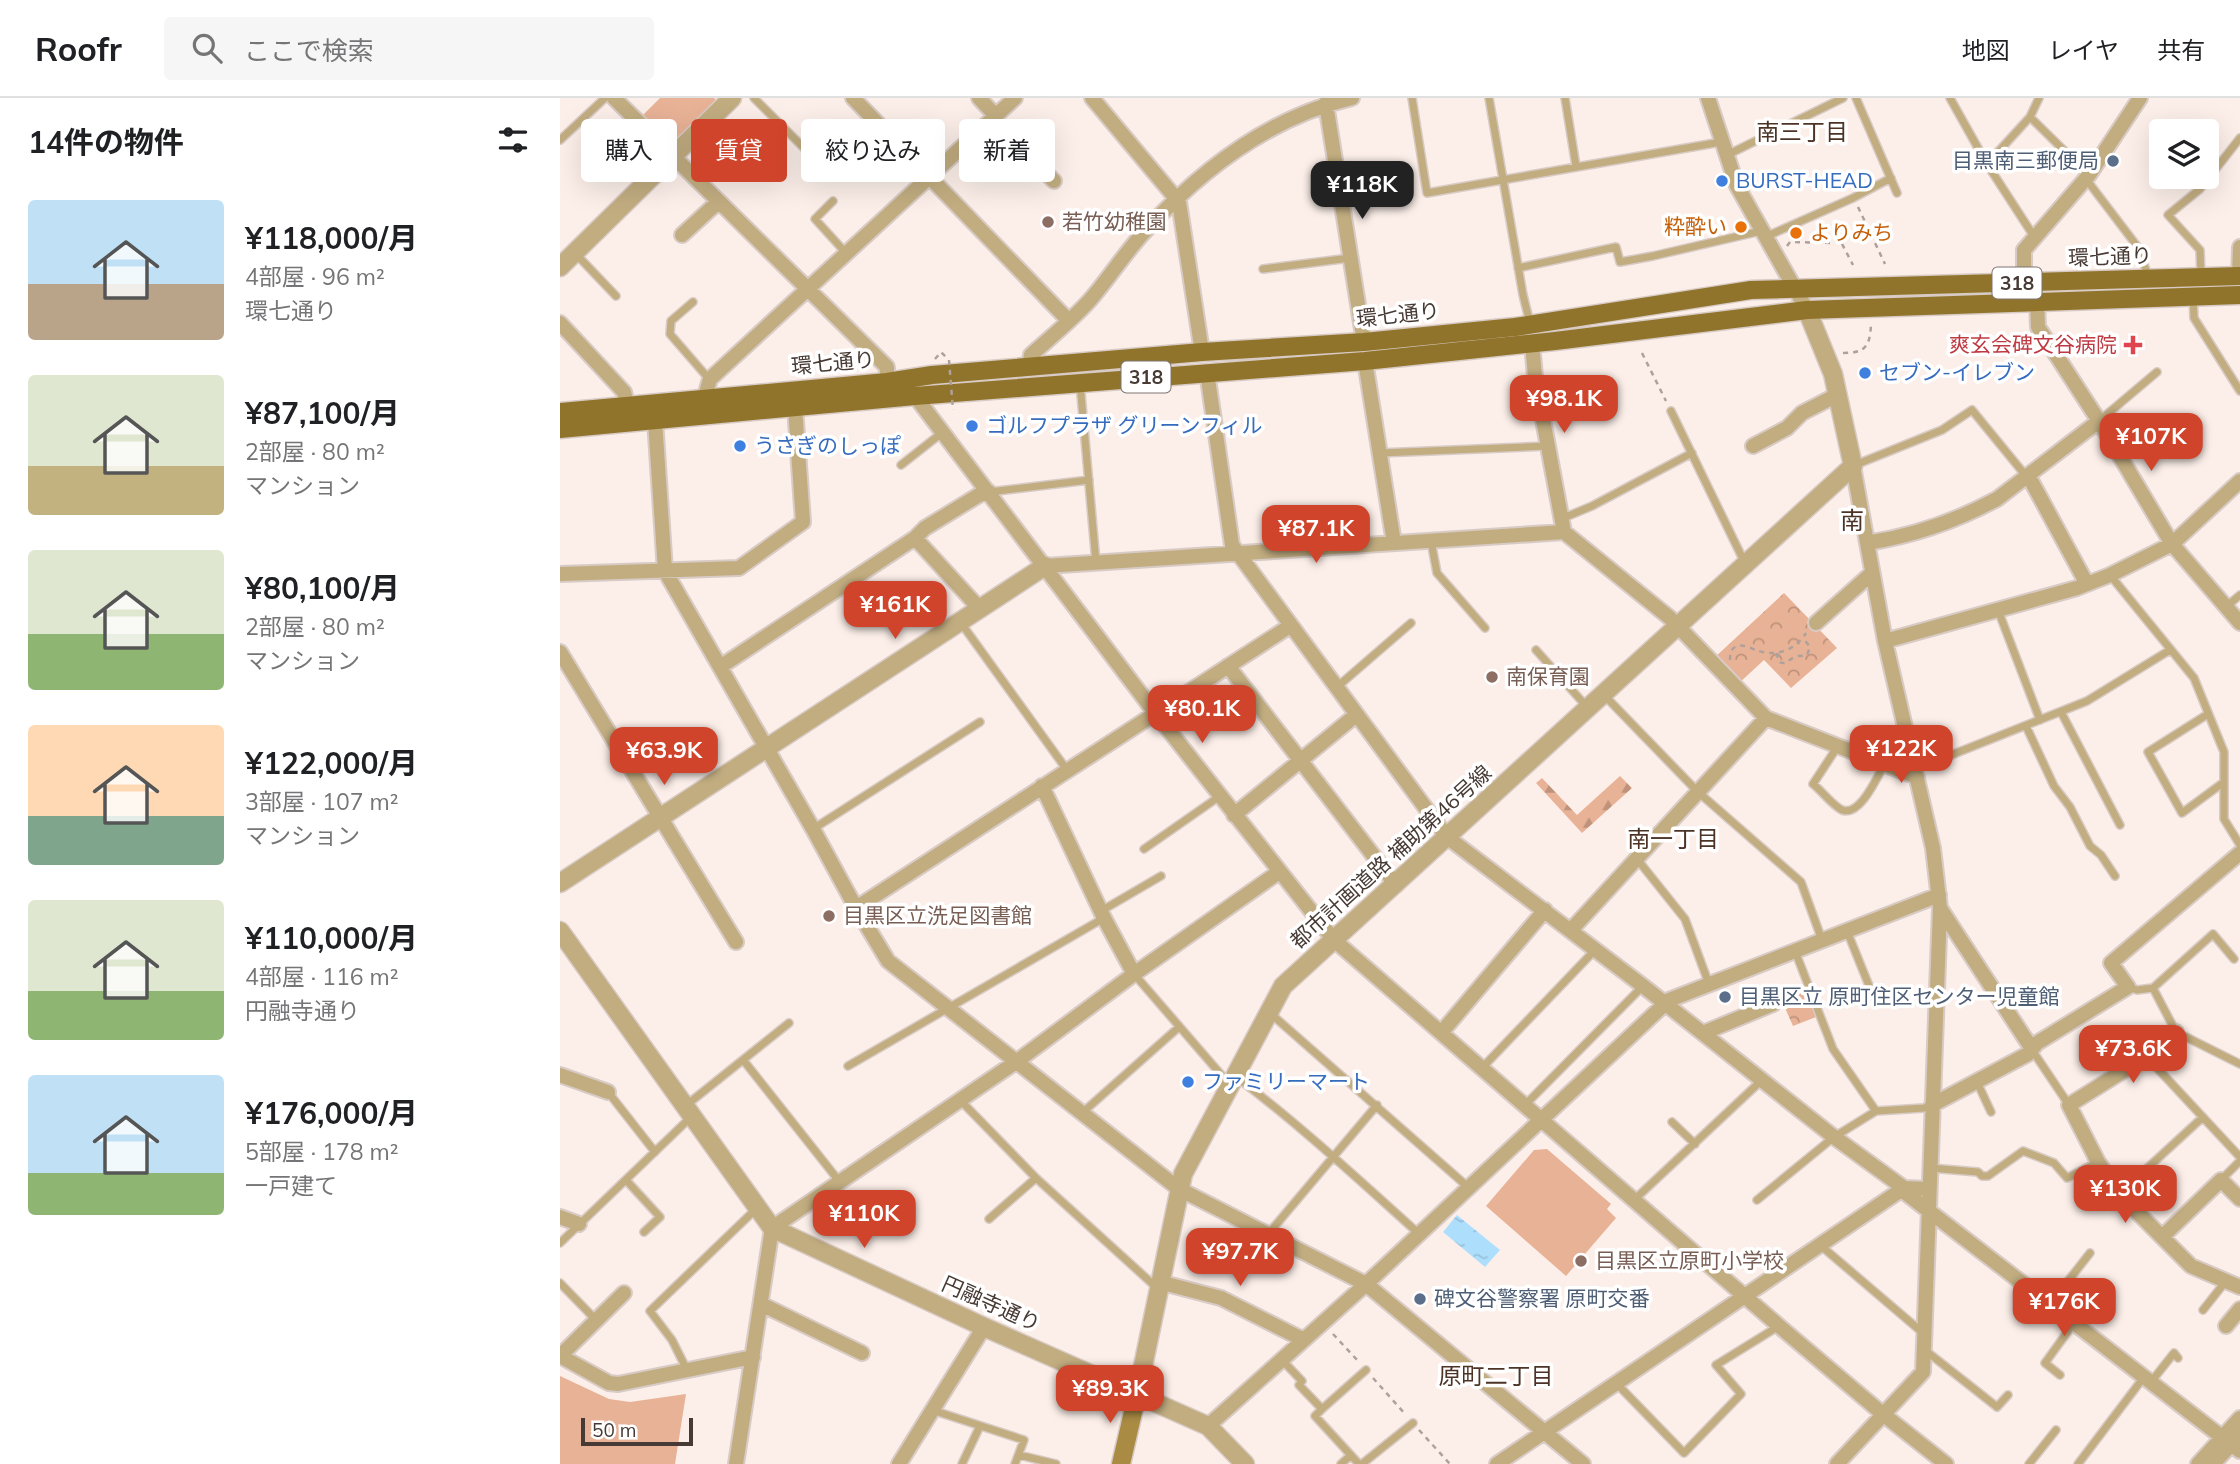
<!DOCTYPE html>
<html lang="ja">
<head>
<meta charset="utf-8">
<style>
  :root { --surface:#fff; --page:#f6f6f6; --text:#202124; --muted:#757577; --line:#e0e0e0; --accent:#cf442a }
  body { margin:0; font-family:Mulish,"Noto Sans JP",sans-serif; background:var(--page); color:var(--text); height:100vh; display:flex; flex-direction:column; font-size:26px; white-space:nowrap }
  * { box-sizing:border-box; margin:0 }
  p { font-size:23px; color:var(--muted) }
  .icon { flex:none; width:38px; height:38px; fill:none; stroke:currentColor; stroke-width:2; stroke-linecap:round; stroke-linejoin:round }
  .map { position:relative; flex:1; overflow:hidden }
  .sheet { display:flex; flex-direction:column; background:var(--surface); width:560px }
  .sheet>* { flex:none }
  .hud { position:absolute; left:21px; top:21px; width:665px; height:63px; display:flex; gap:14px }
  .fabs { position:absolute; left:1589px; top:21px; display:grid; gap:14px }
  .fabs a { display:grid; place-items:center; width:70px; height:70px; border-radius:7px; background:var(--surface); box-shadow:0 7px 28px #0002; font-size:35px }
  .scale { position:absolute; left:21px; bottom:18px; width:112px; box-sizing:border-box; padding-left:7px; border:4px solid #473a34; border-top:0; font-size:19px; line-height:24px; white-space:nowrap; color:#473a34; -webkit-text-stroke:5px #fff; paint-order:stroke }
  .price { position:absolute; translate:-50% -60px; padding:0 16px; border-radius:14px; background:var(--accent); color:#fff; font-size:23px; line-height:46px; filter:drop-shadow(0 2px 4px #0008) }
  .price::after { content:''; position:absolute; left:50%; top:42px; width:21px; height:16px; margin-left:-10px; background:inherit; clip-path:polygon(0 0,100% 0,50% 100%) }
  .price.current { background:#222; color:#fff }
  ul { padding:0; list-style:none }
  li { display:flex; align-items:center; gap:21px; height:175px; padding:0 28px }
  li span { display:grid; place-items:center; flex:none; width:196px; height:140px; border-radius:7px; color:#555 }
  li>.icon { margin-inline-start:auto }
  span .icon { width:84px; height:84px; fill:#fffc; stroke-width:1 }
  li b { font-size:30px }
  h2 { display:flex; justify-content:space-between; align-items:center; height:84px; padding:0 28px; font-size:30px }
  .pill { padding:0 24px; border-radius:7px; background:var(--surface); box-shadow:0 7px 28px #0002; font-size:24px; line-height:63px }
  .pill.current { background:var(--accent); color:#fff }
  header { display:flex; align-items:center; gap:42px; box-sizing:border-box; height:98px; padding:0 35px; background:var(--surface); border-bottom:2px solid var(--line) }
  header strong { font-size:33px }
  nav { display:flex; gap:38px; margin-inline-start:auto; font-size:24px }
  .search { width:490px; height:63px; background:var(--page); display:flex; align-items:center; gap:18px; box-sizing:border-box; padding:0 24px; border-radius:7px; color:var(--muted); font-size:26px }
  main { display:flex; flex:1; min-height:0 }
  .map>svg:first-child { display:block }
</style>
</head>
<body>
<header>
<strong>Roofr</strong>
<div class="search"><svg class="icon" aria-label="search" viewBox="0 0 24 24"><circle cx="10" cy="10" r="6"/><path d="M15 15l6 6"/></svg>ここで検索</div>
<nav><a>地図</a><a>レイヤ</a><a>共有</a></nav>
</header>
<main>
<section class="sheet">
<h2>14件の物件<svg class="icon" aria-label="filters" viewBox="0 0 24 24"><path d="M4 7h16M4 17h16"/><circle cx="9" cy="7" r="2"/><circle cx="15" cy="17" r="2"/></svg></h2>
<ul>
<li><span style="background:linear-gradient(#bfe0f5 60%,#b9a48a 0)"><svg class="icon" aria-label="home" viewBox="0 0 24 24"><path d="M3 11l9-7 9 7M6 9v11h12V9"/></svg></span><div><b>¥118,000/月</b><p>4部屋 · 96 m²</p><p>環七通り</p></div></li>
<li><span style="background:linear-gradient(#dfe7d0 65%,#c2b280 0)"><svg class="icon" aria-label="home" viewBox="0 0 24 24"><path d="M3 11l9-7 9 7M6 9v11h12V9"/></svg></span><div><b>¥87,100/月</b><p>2部屋 · 80 m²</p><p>マンション</p></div></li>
<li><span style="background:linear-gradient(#dfe7d0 60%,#8fb573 0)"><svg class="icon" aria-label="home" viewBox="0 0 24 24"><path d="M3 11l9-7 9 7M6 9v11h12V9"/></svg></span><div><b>¥80,100/月</b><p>2部屋 · 80 m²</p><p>マンション</p></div></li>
<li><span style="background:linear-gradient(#ffd9b3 65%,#7fa58c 0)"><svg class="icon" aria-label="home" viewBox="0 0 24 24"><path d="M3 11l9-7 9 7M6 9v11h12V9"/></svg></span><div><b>¥122,000/月</b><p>3部屋 · 107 m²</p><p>マンション</p></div></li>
<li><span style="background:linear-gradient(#dfe7d0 65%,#8fb573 0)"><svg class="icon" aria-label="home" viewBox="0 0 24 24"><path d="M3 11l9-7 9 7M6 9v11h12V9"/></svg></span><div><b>¥110,000/月</b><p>4部屋 · 116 m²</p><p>円融寺通り</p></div></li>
<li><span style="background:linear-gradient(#bfe0f5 70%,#8fb573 0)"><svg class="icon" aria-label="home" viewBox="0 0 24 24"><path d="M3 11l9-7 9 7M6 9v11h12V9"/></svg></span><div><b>¥176,000/月</b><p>5部屋 · 178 m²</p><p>一戸建て</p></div></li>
</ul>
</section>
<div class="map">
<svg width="1680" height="1366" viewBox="0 0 1680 1366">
  <defs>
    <pattern id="forest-firs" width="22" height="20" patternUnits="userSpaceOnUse" patternTransform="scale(1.75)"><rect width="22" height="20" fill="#e8b296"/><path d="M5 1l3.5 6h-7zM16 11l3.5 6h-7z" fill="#be927b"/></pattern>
    <pattern id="park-crowns" width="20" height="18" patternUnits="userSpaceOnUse" patternTransform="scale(1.75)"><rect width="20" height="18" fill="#e8b296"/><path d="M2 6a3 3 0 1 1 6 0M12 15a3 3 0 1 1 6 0" fill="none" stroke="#be927b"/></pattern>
    <pattern id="water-ripples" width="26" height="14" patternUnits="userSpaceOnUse" patternTransform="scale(1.75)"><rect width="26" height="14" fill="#addffd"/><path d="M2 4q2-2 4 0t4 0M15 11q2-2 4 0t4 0" fill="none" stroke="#96c0d9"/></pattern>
  </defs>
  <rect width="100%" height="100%" fill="#fcefe9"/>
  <path fill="url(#forest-firs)" d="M1060,678L1072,690L1022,735L976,685L982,680L1017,717Z"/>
  <path fill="url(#park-crowns)" d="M1224,495L1277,550L1231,590L1204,562L1177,587L1153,561Z
    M1246,893L1256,919L1233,928L1222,903Z"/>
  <path fill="#e8b296" d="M100,0H154L158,4L112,50L81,19Z
    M987,1051L1051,1106L1047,1111L1056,1120L1006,1178L926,1108L974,1052Z
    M0,1278L49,1301L70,1304L126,1296L115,1366H0Z"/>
  <path fill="url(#water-ripples)" d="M897,1117L940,1152L925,1169L883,1134Z"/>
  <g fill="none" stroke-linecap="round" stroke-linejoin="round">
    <g stroke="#d8cbc5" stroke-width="10">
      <path id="service" d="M194,0L260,66
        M852,0L867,95L1161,44
        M929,0L963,197L970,225
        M1005,0L1016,68
        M1296,0L1337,95
        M1390,0L1427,66L1475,140
        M1479,0L1470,19L1529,77
        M0,42L45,0
        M1167,57L1283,0
        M1427,66L1470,19
        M1526,81L1577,148L1589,180
        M273,103L255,121L286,155
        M1205,139L1293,100L1331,80
        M15,155L56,198
        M958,170L1056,149L1060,164L1093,158L1201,133
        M703,171L790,160
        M1641,178L1640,152L1608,117L1640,91L1680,40
        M1633,198L1634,220L1680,293
        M133,204L111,223L110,236L149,281
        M520,285L536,464
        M1111,313L1181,457L1186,462
        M1539,323L1597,274
        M820,355L987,348
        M341,367L383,334
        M1295,367L1382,332L1412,312L1466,378
        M429,394L529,382
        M1001,421L1032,408L1132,355
        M871,443L877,475L925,530
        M1550,477L1634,580L1664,654V721L1680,747
        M1667,508L1680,497
        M1438,512L1480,622
        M401,525L507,672
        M976,552L1027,609
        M777,589L851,525
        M1043,596L1138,694L1241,784L1262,842
        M1501,614L1560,727
        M1648,616L1588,654L1622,715L1664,684
        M1466,628L1494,688L1510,709L1530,748L1541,757L1555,778
        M1278,648L1253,686C1262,693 1272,707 1282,712C1300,719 1317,679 1324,667
        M1356,671L1527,603L1610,552
        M253,731L420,624
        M584,751L660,698
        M1077,761L1125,821L1149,886
        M541,813L601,778
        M1287,833L1316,905
        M1235,853L1273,951L1316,1013
        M574,876L670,987
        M1568,889L1577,892L1593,890L1616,934L1680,966
        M1593,890L1653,836L1674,861
        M710,915L908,1089
        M1472,952L1509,1007
        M1585,957L1680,1059
        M184,963L279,1083
        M288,968L544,820
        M922,970L1035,852
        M675,978C740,1027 798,1081 858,1135
        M1417,984L1431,1014
        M48,994L95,1054
        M400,1002L476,1080L596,1189
        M965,1007L1083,888
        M124,1009L229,925
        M522,1015L619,929
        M1112,1024L1135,1046
        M1370,1070L1418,1074L1422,1078H1428L1463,1053L1494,1065L1507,1080L1538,1064
        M66,1082L100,1119L84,1134
        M1661,1082L1680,1063
        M1559,1096L1643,1019
        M1074,1102L1202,982
        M1197,1102L1274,1039L1316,1013L1364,1010L1372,1007
        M429,1121L476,1080
        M709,1135L817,1007
        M0,1145L131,1019
        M1260,1147L1363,1235
        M0,1185L36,1222
        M1490,1206L1530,1155
        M1643,1212L1666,1183
        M1366,1253L1437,1309L1448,1297
        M722,1262L742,1283L739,1287L762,1311L806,1272
        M127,1272L112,1242L90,1213L197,1110
        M1500,1277L1485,1265L1514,1225
        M1591,1284L1614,1255L1618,1260
        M1056,1285L1124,1355L1181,1296L1156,1267L1219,1228
        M762,1311L755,1318L799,1366
        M372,1312L464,1342L455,1366
        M459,1357L496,1366
        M402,1366L420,1328
        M781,1366L791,1357
        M802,1366L853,1325
        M1469,1366L1496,1332
        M1518,1366L1584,1279"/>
    </g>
    <g stroke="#d8cbc5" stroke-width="18">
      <path id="minor" d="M54,0L327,269V284
        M293,0L509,223
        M419,0L436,18
        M532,0L619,104L642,254
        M768,0L766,6L804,244
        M1148,0L1177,88L1247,212
        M433,21L494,83
        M122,137L158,104
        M1679,179L1680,149
        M1464,185V152L1529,77L1580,0
        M1477,202L1478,229L1539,323L1612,446L1680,525
        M0,225L64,294L67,306
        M972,245L975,279L1004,434L1110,520L1206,620L1357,679
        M805,263L834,445
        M469,269L471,257C491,239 512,222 530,202C550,179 566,153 587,131C643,70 710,19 792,0
        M647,274L672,447L887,739L1083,888L1274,1039L1344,1090L1369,1091
        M355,298L596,616L774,842L1219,1228L1324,1317L1386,1366
        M144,302L150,281L455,0
        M95,322L105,473L253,731L296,810L328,863L619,1091L806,1186L1023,1366
        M1193,348L1227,330L1242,315L1277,297
        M1468,377L1527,486
        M355,440L420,511
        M1307,445C1352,438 1398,422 1437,401L1539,323
        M485,468L1004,434
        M0,476L179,470L243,424L235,309
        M1256,525L1312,475
        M1325,543L1517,490L1550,477L1612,446L1680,383
        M0,554L176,844
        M668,568L836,787
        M160,569L355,440L365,430L419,397L429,394
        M482,688L544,820L574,876
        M674,717L796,617
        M296,810L730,528
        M1380,810L1472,951
        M1011,832L1206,620
        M1616,934L1560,975L1509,1007L1538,1064L1559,1096L1631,1168L1680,1189
        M881,935L985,812
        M1143,935L1213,906
        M0,977L48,994
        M1372,1007L1468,956L1477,945L1568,889L1551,865L1680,755
        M1343,1093L1680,1353
        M0,1119L19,1126
        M1602,1139L1661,1082L1680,1101
        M599,1184L661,1200L744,1242
        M201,1206L302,1255
        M1666,1228L1680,1211
        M0,1258L49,1285L58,1286L193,1259
        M0,1258L64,1195
        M648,1328L806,1186L1109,902L1379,797
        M176,1366L212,1130L456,964L574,876L719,774
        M339,1366L424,1229
        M937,1366L1344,1090
        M1277,1366L1363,1274L1380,810L1373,750L1325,543L1293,368
        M1638,1366L1680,1320
        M1653,1366L1680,1337"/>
    </g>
    <g stroke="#d8cbc5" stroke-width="21">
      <path id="tertiary" d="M0,169L172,0
        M0,785L485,468
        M0,833L212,1130L424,1229L648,1328L685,1366
        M577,1297L623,1076L723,888L1293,368L1273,276L1247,212"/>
    </g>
    <g stroke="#d8cbc5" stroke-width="21">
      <path id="secondary" d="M561,1366L577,1297"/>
    </g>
    <g stroke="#d8cbc5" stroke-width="21">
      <path id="primary" d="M0,314L327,284L372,277L642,254L804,244L955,229L1191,192L1680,178
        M0,331L355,298L805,263L995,243L1247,212L1680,197"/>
    </g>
    <path stroke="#aea19b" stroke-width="2.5" stroke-dasharray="5 5" stroke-linecap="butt" d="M1298,109L1325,166
      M1227,148L1230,144L1273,145L1280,142L1293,167
      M1082,255L1106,303
      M1283,255C1305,255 1310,249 1311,226
      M375,261L381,254L387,260
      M1217,555L1218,563C1227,569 1228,560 1238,558C1241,558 1244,558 1247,557L1250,549L1243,540
      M1170,562C1170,556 1171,550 1177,548C1184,546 1192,551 1199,553C1218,559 1236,551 1246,535
      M773,1236L799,1264
      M813,1280L846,1317
      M859,1332L890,1366"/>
    <use href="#service" stroke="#c2ad81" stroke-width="7"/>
    <use href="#minor" stroke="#c2ad81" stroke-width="14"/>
    <use href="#tertiary" stroke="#c2ad81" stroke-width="18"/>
    <use href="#secondary" stroke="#a98b44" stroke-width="18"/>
    <use href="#primary" stroke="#91742b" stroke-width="18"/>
    <path stroke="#aea19b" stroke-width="2.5" stroke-dasharray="5 5" stroke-linecap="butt" d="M389,262L393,312"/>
  </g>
  <g fill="#5c6f8a" stroke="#fff" stroke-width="2.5">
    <circle cx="1553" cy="63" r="7"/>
    <circle cx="1165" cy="899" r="7"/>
    <circle cx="860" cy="1201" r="7"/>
  </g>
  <g fill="#3f7fe0" stroke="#fff" stroke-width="2.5">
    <circle cx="1162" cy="83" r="7"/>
    <circle cx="1305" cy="275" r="7"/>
    <circle cx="412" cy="328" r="7"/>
    <circle cx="180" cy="348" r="7"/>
    <circle cx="628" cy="984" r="7"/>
  </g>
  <g fill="#8d6e63" stroke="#fff" stroke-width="2.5">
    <circle cx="488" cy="124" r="7"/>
    <circle cx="932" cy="579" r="7"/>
    <circle cx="269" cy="818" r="7"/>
    <circle cx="1021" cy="1163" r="7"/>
  </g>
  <g fill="#e8710a" stroke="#fff" stroke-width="2.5">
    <circle cx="1181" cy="129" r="7"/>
    <circle cx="1236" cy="135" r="7"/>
  </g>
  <path fill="#e0444e" stroke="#fff" stroke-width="2.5" d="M1569.5 236.5h7v7h7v7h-7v7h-7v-7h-7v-7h7z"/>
  <g text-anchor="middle" stroke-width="7" stroke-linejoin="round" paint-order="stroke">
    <g fill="#fff" stroke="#7e7571" stroke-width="2">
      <rect x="1432.5" y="169.5" width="49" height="31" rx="5"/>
      <rect x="561.5" y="263.5" width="49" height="31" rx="5"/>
    </g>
    <g font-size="19" font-weight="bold" fill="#473a34">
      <text x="1457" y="192">318</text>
      <text x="586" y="286">318</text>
    </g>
    <g font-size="21" fill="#4e5e75" stroke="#fff" text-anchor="start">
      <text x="1539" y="70" text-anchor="end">目黒南三郵便局</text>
      <text x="1179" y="906">目黒区立 原町住区センター児童館</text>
      <text x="874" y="1208">碑文谷警察署 原町交番</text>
    </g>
    <g font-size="21" fill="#366cbe" stroke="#fff" text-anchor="start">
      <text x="1176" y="90">BURST-HEAD</text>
      <text x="1319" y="282">セブン-イレブン</text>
      <text x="426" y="335">ゴルフプラザ グリーンフィル</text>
      <text x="194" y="355">うさぎのしっぽ</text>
      <text x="642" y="991">ファミリーマート</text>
    </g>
    <g font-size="21" fill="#785e54" stroke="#fff" text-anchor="start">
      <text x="502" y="131">若竹幼稚園</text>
      <text x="946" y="586">南保育園</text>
      <text x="283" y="825">目黒区立洗足図書館</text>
      <text x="1035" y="1170">目黒区立原町小学校</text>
    </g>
    <g font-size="21" fill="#c56008" stroke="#fff" text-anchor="end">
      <text x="1167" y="136">粋酔い</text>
      <text x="1250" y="142" text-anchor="start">よりみち</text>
    </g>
    <g font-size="21" fill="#473a34" stroke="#fff">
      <text transform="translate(1550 159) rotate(-2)" y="7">環七通り</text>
      <text transform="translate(838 217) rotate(-6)" y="7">環七通り</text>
      <text transform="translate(273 265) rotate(-5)" y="7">環七通り</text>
      <text transform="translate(831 759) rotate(-42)" y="7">都市計画道路 補助第46号線</text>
      <text transform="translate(431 1206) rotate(24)" y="7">円融寺通り</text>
    </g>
    <g font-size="21" fill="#be3a42" stroke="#fff" text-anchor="end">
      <text x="1557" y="254">爽玄会碑文谷病院</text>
    </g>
    <g font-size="23" fill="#4c3326" stroke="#fff">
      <text x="1242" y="42">南三丁目</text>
      <text x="1113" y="749">南一丁目</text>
      <text x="936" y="1286">原町二丁目</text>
    </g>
    <g font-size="24" fill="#4c3326" stroke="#fff">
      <text x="1292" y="431">南</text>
    </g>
  </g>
</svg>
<div class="fabs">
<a><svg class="icon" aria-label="layers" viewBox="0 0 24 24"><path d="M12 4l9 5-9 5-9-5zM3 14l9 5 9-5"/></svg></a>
</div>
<div class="scale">50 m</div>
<b class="price current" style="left:802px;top:123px">¥118K</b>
<b class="price" style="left:1004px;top:337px">¥98.1K</b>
<b class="price" style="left:1591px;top:375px">¥107K</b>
<b class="price" style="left:756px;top:467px">¥87.1K</b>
<b class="price" style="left:335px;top:543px">¥161K</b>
<b class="price" style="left:642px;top:647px">¥80.1K</b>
<b class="price" style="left:1341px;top:687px">¥122K</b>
<b class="price" style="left:104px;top:689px">¥63.9K</b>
<b class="price" style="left:1573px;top:987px">¥73.6K</b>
<b class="price" style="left:1565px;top:1127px">¥130K</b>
<b class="price" style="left:304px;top:1152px">¥110K</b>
<b class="price" style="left:680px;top:1190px">¥97.7K</b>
<b class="price" style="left:1504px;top:1240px">¥176K</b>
<b class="price" style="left:550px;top:1327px">¥89.3K</b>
<div class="hud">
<a class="pill">購入</a>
<a class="pill current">賃貸</a>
<a class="pill">絞り込み</a>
<a class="pill">新着</a>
</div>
</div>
</main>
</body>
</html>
